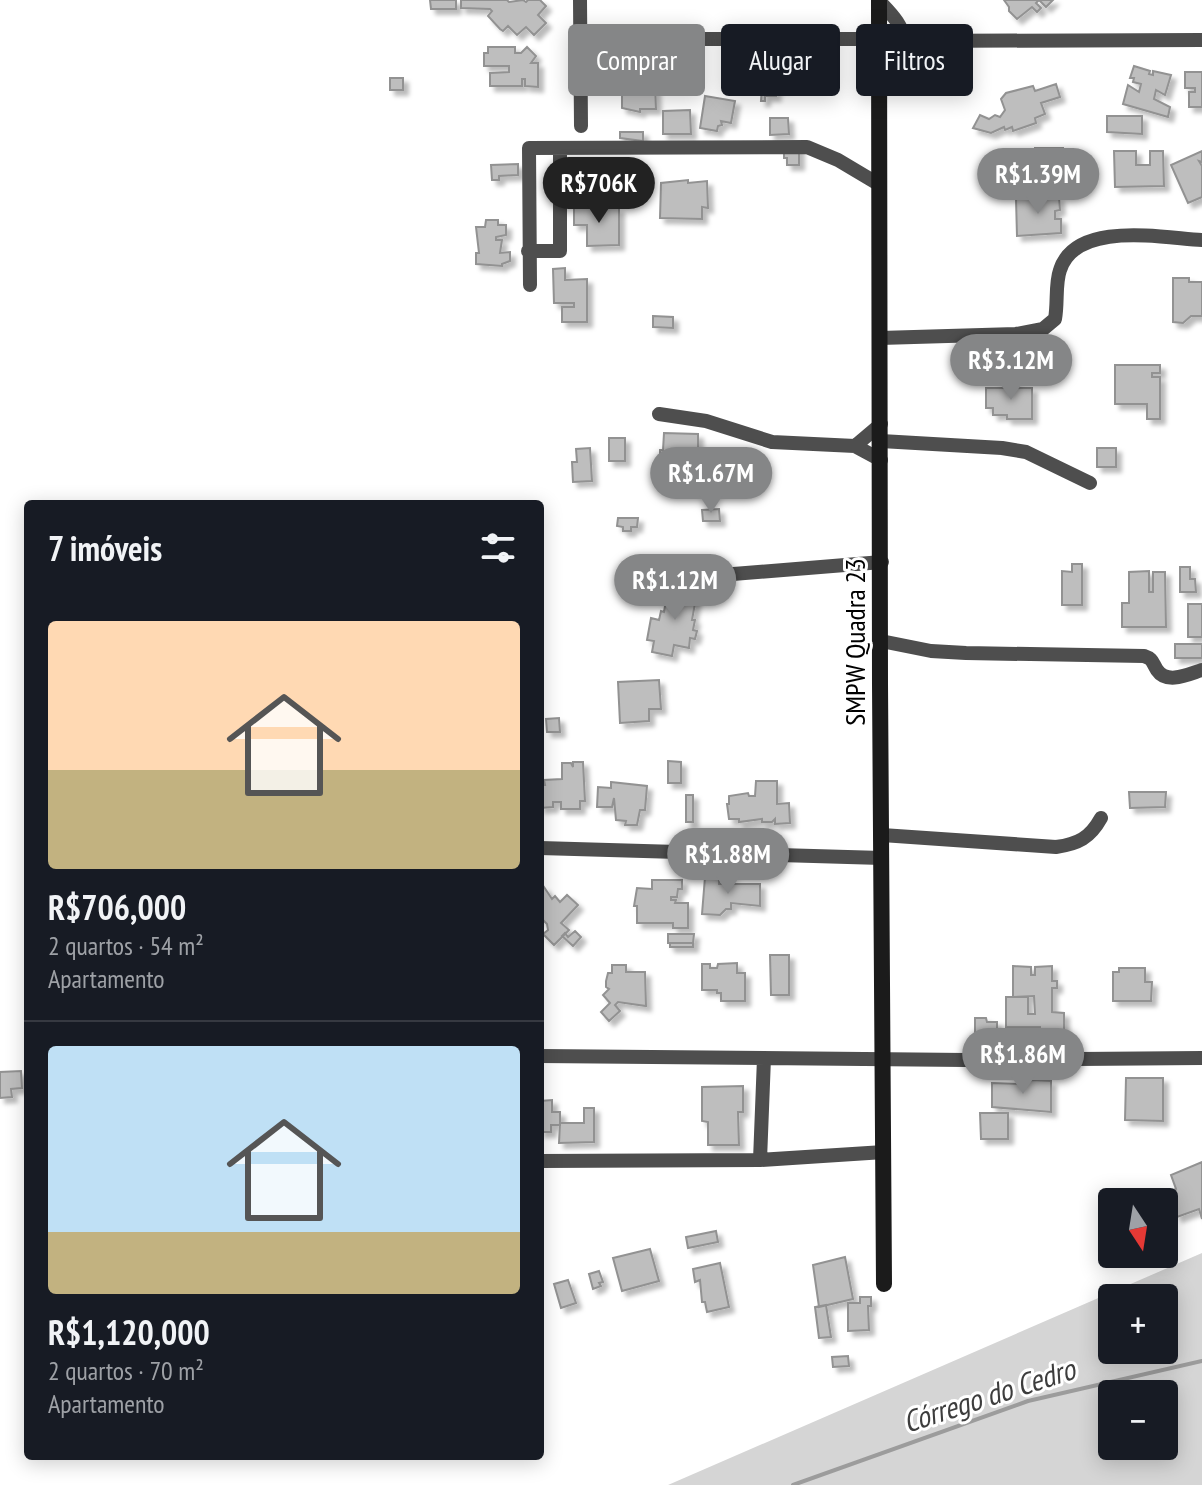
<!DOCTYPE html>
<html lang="pt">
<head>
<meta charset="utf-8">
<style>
  :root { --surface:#171b24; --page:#20242c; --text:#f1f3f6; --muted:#9ea1a6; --line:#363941; --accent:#858687 }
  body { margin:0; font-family:"PT Sans Narrow",sans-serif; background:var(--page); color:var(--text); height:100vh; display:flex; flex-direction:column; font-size:30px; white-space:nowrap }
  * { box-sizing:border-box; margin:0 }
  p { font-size:26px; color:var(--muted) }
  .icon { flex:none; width:44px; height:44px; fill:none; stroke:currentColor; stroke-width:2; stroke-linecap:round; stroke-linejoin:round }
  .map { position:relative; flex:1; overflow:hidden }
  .details { position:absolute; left:24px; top:500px; width:520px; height:960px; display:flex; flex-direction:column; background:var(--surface); border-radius:8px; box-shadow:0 4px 20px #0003 }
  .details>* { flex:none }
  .banner { position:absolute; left:568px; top:24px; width:514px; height:72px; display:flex; gap:16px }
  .needle { width:52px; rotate:168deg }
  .controls { position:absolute; left:1098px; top:1188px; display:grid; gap:16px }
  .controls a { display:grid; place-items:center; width:80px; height:80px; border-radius:8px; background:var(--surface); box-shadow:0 4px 20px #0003; font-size:40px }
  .price { position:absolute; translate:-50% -68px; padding:0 18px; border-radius:28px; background:var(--accent); color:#fff; font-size:26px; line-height:52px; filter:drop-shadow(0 2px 4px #0008) }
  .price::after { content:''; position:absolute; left:50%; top:48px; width:24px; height:18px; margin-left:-12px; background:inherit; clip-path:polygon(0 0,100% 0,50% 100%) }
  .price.current { background:#222; color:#fff }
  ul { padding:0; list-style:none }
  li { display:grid; align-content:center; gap:16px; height:424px; padding:0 24px }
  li+li { border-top:2px solid var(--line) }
  li span { display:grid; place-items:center; height:248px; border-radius:8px; color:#555 }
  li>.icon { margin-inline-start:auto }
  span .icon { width:144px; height:144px; fill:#fffc; stroke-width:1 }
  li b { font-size:34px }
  h2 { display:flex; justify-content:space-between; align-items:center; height:96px; padding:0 24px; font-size:34px }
  .tag { padding:0 28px; border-radius:8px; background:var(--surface); box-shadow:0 4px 20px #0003; font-size:28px; line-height:72px }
  .tag.current { background:var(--accent); color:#fff }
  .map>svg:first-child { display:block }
</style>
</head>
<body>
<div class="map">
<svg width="1202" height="1485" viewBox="0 0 1202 1485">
  <defs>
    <filter id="shadow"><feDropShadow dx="5" dy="5" stdDeviation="2" flood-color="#0004"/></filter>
  </defs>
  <rect width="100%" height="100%" fill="#fff"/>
  <path fill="#d5d5d5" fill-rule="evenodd" d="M1202,1253V1485H668ZM1112,1298H1164V1350H1112ZM1112,1394H1164V1446H1112Z"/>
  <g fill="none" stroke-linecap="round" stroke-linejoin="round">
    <path stroke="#9c9c9c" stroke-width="4" d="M793,1485L1028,1401L1202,1361"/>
  </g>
  <path fill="#bebebe" stroke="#929292" stroke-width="2" filter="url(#shadow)" d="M430,0H456V9H431Z
    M461,0H507L509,2L523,0L526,2L528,0H540L546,6L538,15L546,23L534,35L526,27L517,35L508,26L503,31L500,29L488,16L492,11L490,9L461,8Z
    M1004,0H1053L1046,7L1039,0L1036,3L1041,8L1037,12L1032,7L1017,19L1009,11V7Z
    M488,47H515V53H521L527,47L536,56L531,63H538V87L525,86V79H522V86H490V73L509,72V66H484V53H488Z
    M1134,66L1150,71L1149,74L1153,75V71L1171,75L1165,95L1156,90L1154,99L1170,107L1168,117L1123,104L1128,85L1139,92L1141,84L1133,82L1134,78H1130Z
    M622,67L659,68V84H655L656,109H640V112L622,108Z
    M763,71H779V74H786V87L775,89L776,96H765V101H761Z
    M1185,72H1202V107H1189V92H1195V88H1185Z
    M390,78H403V90H390Z
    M1056,84L1060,97L1041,103L1045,114L1035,118L1036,123L1013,131L1012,127L1005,130L1004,127L991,133L973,128L980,115L989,119L995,115L1000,117L1005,110L1001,99L1006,93L1033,86L1035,91Z
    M705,96L735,101L731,123L721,121L722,125L718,126L717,131L700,128Z
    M690,110L691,134H663V111Z
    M1107,116H1142V134L1107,132Z
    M770,118H788L789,134L770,135Z
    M620,132H643V141L620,138Z
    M784,143H799V165H787V158H784Z
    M1035,148H1063V176H1049V159L1035,160Z
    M1114,151H1136V165H1150V151H1163L1164,186L1115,187Z
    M1202,151V162L1199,161L1202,166V197L1188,203L1171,165Z
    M518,164V175L499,176V180H492L491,165Z
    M688,180V183L707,181L708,208L702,207V219L660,218L661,183Z
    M1059,197L1060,210L1055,211V219H1061V233L1017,236L1016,199Z
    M574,208H619V245L587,246V225H574Z
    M486,220H498V225H506V235L496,237V240H502L500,253L510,252V261L502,264V266L476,264V253H479L476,227H485Z
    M565,268V280L587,279V322H562V307H574V303H554L553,269Z
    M1173,278H1189V282H1202V316H1191L1183,323L1173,322Z
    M653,316L673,317V328L653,327Z
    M1115,365H1160V373H1152V377H1160V419H1147V404H1115Z
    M986,388H1032V419H1007V415H993V408H986Z
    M664,433L698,434V466L681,465L680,484H660V450H663Z
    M609,438H625V461H609Z
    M590,448L592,481L573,482L572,462H577L576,449Z
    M1097,448H1116V467H1097Z
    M719,509L720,521H703L702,510Z
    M618,518H638L637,527H631V531H623V527L617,526Z
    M1072,564H1082V605H1062V571L1072,572Z
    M1180,567H1190V579H1195L1196,592H1180Z
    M1149,571V592H1153V572H1165L1166,627H1122V603H1129V572Z
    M673,584L703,593L696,598L692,620H695L693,630L697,631L695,639L690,638L689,648L674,645L672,656L652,652L654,641L647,640L651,618L659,620L661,611L664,612L666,600L669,601Z
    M1188,604H1202V637H1188Z
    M1175,644H1202V658H1175Z
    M659,680L661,709H649V721L620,723L618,682Z
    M559,718L560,732H547L546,719Z
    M668,761L681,762V783H668Z
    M573,762H583L585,801H580V809H561V802H553V807L540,808V785H545L544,780L562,779V763H571L573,767Z
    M756,781H777V804L789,803L790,823L775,824V819L772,822H762V819L739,822V819H729L727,804H729V796L748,793L749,796H755Z
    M611,782L647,786L645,810H640L637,825H625L626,821L616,820L614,798L612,807H597L598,787L611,788Z
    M1129,792H1166L1165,807L1130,808Z
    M686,795H693V822H686Z
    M705,877H719V884H760V906L731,903V909H726L720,915L702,914Z
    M652,880H682V889H678L677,897H671V900H676L675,903H688V928H673V923H637V906H634L637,888L652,889Z
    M544,887L552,899L555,896L560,902L567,895L578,905L561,923L569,930L554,945L543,934L548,930L547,924L540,917V891Z
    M575,931L581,937L573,946L562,936L565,933L568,937Z
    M668,934H694L693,943H668Z
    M670,943H693V947H670Z
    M770,955H789V995H771Z
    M737,963V973H745V1001H721V993H717V990H702V964H710V968H717L718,964Z
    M612,965H626V972H645L646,1006L618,1002L615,1005L620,1011L609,1021L601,1012L610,1003L603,995L609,989L606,987V981L608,973H612Z
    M1013,966L1031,967V975H1035V967L1052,966V981H1057V988H1052V1012L1064,1013V1035H1040V1027H1006V997H1028V1014H1035L1034,996L1013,997Z
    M1119,968H1145V982H1152L1151,1001H1113V972H1119Z
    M975,1018H986L987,1022H997V1034L975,1036Z
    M21,1071L22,1088L11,1089L12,1097L0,1098V1072Z
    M1126,1078H1163V1121L1125,1120Z
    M1032,1080L1051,1081V1112L992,1107V1083L1022,1084Z
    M743,1086V1112H738L739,1145H708V1122L702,1121V1087Z
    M552,1100V1112H560V1125H551V1132H540V1101Z
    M584,1108H594V1142L559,1143L560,1123H584Z
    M980,1113H1008V1139H981Z
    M1202,1162V1219L1199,1209L1177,1217L1168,1192L1176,1189L1171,1175Z
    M716,1231L718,1242L688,1248L686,1237Z
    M650,1249L659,1281L622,1291L613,1258Z
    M845,1257L853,1299L819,1307L813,1265Z
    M720,1263L729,1307L707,1312L705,1302H702L700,1280L695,1282L693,1269Z
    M599,1271L603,1282L599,1283L601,1286L593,1289L589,1274Z
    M568,1280L576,1303L561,1308L554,1284Z
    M860,1297H871V1306H868L869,1330L848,1331V1303H860Z
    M826,1305L831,1337L819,1338L815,1307Z
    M848,1356L849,1366L833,1367L832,1357Z"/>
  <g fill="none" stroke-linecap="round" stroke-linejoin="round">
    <path stroke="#4e4e4e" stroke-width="14" d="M580,0L581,126
      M879,1C911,33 911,44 880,76
      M580,39H879
      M905,41L1202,40
      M528,251H560V148
      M530,285L529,148L807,147L838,160L880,185
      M880,338L1016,334L1043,329L1055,319C1058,303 1055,284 1060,270C1076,220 1163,238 1202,240
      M659,414L706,421L772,442L855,446L881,460
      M881,441L1002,448L1026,452L1090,483
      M855,446L881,424
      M634,582L882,562
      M881,641L931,651L966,653L1144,656C1153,659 1152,662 1157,670C1167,685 1189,674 1202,670
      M882,835L1056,847C1078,844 1090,838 1101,818
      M540,848L882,858
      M540,1056L966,1060L1202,1058
      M760,1160L764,1058
      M540,1161L760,1160L884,1152"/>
    <path stroke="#1b1b1b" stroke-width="16" d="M879,0L880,684L884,1284"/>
  </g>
  <g text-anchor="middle" stroke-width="6" stroke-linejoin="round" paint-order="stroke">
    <g font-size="28" fill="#000" stroke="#fff">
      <text transform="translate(855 642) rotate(-90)" y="10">SMPW Quadra 23</text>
    </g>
    <g font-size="30" font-style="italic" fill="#3d3d3d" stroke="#fff">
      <text transform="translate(989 1396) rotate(-18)" y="10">Córrego do Cedro</text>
    </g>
  </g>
</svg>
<div class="controls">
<a><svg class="needle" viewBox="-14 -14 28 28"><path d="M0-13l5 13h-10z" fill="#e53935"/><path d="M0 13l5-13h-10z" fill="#9ea1a6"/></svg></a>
<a>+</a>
<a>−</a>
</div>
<b class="price" style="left:1038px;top:216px">R$1.39M</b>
<b class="price current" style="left:599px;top:225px">R$706K</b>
<b class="price" style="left:1011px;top:402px">R$3.12M</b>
<b class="price" style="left:711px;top:515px">R$1.67M</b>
<b class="price" style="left:675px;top:622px">R$1.12M</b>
<b class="price" style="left:728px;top:896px">R$1.88M</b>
<b class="price" style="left:1023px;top:1096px">R$1.86M</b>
<div class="banner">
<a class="tag current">Comprar</a>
<a class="tag">Alugar</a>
<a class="tag">Filtros</a>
</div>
<section class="details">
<h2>7 imóveis<svg class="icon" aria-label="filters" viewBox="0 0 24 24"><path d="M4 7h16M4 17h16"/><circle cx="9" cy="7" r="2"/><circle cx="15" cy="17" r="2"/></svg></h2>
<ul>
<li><span style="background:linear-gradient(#ffd9b3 60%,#c2b280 0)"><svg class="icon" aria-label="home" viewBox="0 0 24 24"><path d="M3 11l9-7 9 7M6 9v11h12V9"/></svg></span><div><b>R$706,000</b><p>2 quartos · 54 m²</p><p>Apartamento</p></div></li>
<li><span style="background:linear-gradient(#bfe0f5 75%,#c2b280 0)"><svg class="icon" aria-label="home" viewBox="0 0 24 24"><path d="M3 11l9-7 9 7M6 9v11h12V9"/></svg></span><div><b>R$1,120,000</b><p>2 quartos · 70 m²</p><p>Apartamento</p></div></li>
</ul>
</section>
</div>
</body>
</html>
